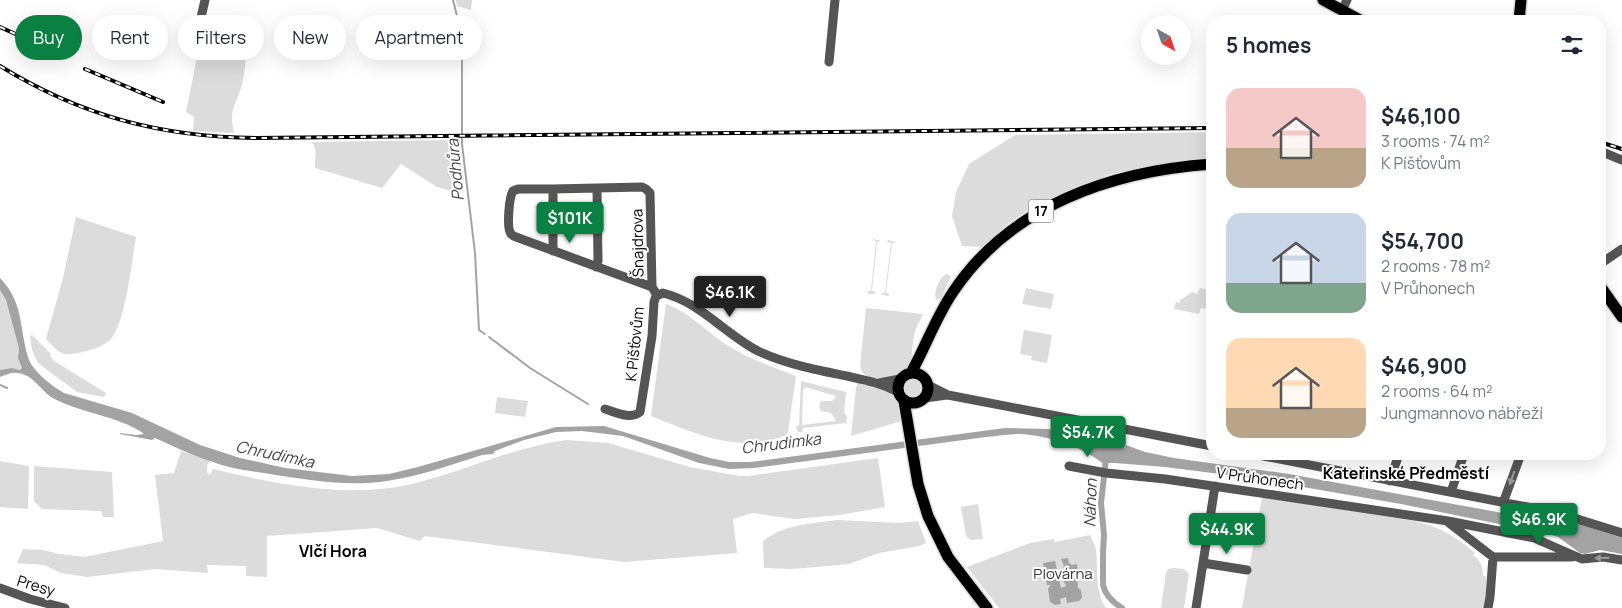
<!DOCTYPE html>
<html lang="en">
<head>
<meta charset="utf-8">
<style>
  :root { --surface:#fff; --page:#f6f6f7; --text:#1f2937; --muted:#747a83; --accent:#0b8043 }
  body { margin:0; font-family:Manrope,sans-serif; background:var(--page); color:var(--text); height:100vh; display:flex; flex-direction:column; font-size:19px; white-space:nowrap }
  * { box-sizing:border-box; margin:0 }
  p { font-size:16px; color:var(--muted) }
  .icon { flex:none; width:28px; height:28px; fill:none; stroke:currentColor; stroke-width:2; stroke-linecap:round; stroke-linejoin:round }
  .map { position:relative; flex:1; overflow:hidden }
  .drawer { position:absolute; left:1206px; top:15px; width:400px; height:445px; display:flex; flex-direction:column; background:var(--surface); border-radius:20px; box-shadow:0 5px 20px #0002 }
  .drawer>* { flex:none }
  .top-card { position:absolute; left:15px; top:15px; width:475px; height:45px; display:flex; gap:10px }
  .needle { width:32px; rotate:140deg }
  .tools { position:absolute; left:1141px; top:15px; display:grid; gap:10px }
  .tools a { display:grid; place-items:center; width:50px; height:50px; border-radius:50%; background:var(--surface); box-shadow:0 5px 20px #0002; font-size:25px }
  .price { position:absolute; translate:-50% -42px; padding:0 11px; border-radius:5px; background:var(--accent); color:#fff; font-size:16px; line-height:32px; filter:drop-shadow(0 1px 2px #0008) }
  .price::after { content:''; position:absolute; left:50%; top:30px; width:15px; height:11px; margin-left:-8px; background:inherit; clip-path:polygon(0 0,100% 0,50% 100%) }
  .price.on { background:#222; color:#fff }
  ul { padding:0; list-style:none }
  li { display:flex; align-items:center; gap:15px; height:125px; padding:0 20px }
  li span { display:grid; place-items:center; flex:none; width:140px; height:100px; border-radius:15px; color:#555 }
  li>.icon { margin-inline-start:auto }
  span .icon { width:60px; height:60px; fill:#fffc; stroke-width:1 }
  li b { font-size:21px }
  h2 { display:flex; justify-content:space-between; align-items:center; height:60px; padding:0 20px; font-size:21px }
  .tag { padding:0 18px; border-radius:22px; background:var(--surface); box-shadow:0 5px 20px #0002; font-size:18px; line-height:45px }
  .tag.on { background:var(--accent); color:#fff }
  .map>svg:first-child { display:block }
</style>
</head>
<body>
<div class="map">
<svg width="1622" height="608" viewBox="0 0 1622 608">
  <rect width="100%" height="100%" fill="#fff"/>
  <path fill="#dcdcdc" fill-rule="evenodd" d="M456,0H472L471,10L457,6Z
    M201,37L247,49C245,62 245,76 241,88C234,108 229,111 234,133L193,131L194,117L186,112Z
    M1212,132V160L1171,162L1110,174L1039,203L1010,222L982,247L962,246L952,216L956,192L969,164L1015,135Z
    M448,140L452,191L437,187L401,164L382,188L315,168C314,159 319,149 311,142Z
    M76,217L136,237C132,260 125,325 110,340C103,346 95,349 86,351C63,357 62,356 46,339L63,278Z
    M873,239L881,241L877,242L872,291L876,292L874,294H869L867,291H871L876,241L873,240Z
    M888,240L896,242L892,243L886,293L890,294L888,296L883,295L881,293H885L891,243L887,242Z
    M947,274L951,277L941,298L936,300L935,294C936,287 940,276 947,274Z
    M1026,288L1054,294L1051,309L1022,304Z
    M1200,288L1210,290L1206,309L1201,308L1199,314L1174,309L1176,302L1180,303V300L1192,292L1197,294Z
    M0,290C8,299 18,336 19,348C20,355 19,360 22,368L20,370L12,368L0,370Z
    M666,304C688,312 703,328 721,341C743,357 771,366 796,376L788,432L786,435C740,455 694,433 651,416Z
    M866,308L923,314C920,321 915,329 914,336C909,363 918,374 884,378C876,379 867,378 862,372L860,366Z
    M1024,330L1052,335L1047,363L1031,360L1032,352L1031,356L1020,354Z
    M32,335L51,354L50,356L54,361L106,393L104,397L77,392L38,363L32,350L30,336Z
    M903 388a9 9 0 1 1 18 0a9 9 0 1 1-18 0Z
    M801,381L846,392L844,413L847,416L846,423L803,428L802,432H798L796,426L799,425ZM805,387L836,396L832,401H821L819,407L821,411L831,413L836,421L802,425L803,390Z
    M858,383H862L894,393L900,402L905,420L851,436L856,388Z
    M497,397L528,401L525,417L495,413Z
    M566,440L608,443L690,467L740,476H748L878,458L885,507L840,515L795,519L752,513L733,519L737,553L624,562L425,536L420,541L377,528L267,536V577L246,576V566L207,565L208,573L156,569L87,577L61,573L44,565L17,563L23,549L43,550L59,554L84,557L163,541L155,475L174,473L181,451L210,460L207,466V472L210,475L213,469C280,485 352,500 420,482C469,469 515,447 566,440Z
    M0,461L29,466L28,509L0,507Z
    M34,466L112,472L114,517H103L101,511L42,509L34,501Z
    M1262,497L1415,521C1438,526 1457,537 1475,553L1473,555C1481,561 1483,566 1483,576H1486V600L1484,608H1242Z
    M978,504L983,539L971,540L966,536L961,507Z
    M836,520L900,523L918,521L926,543L919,546L879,553L849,564L793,569L764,568L763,541C784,524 811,524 836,520Z
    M1090,535C1092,540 1095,545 1096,550C1098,566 1095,594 1106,608H999L967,567L1030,543L1054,539L1055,542Z
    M1173,568L1184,569L1189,574L1184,608H1161L1166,573L1168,569Z"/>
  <path fill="#a3a3a3" d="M0,278C24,303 19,327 28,357C32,371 52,386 64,393L132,413L200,445L240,458L285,468L352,476L389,474L418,467L556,427L604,426L710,458L729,462H750L1005,428L1048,429L1075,433L1108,439L1125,447L1126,445L1145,452L1174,458L1289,474L1552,522L1571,521L1622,538V554L1600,550L1585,554L1580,553L1558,537L1548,534L1401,504L1252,478L1165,467L1115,463H1108L1106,466C1084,447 1050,436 1021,434C1010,434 997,436 986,437L754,468L729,469L699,463L623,436L582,431L556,432L524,440L495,451L493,454L482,455C451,465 420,476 387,481C349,487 308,480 270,474C257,472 242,470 229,467C203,460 179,449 155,438L152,440L120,434V433L136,435L144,434C121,416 78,413 51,397C42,391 35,379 25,375C15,371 10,373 0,377V370L12,368L20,370L22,368L18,358L19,348L6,300L0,290Z
    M1068,558L1069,563L1072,565L1077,564L1078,572L1071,570L1070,572L1063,567L1064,566L1061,559Z
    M1055,561L1061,588L1066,586L1063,580L1064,578L1077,577L1078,588L1081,590L1082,598L1079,601L1067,603L1066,597L1060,599L1061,604L1055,605L1050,602L1048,589L1051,585H1047L1043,563Z"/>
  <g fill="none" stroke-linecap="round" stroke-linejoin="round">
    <path stroke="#a3a3a3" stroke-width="2" d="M453,0L459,24L462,46V144L475,253L479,330L485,334
      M489,337L530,368L588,404
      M0,385L7,388"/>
    <path stroke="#a3a3a3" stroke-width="6" d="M1103,553L1104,535L1101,503L1106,459
      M1103,582V556
      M1103,585C1105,595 1114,603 1122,608"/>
    <g stroke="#dbdbdb" stroke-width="14">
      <path id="major" d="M1323,0L1362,21
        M1519,21L1521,0
        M1600,286L1622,317
        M898 388a15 15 0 1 1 30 0a15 15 0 1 1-30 0Z
        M911,373C926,346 936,317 953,292C1011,205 1112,171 1212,164
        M904,401L918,484L928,516L948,557L987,608"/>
    </g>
    <path stroke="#555" stroke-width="9" d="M1342,10L1347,0
      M200,22L205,0
      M829,62L835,0
      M1600,151L1622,160
      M597,188L642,187L646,189L650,193L652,287
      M553,189H518L513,191C509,197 507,225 510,232C511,235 513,236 516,237L652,287L657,295
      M553,251V189L597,188L598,261L596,267
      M1600,264L1622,249
      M879,383L900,379
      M928,385L948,395L1212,446
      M925,398L947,395
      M605,409C615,412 631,420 640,412L652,336L654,302L656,296L663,293C700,302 725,334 758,351C786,364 817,370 847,376C865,380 881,383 898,392
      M1253,454L1558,513L1622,533
      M1069,466L1106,473L1165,479L1274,495L1448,521L1534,538L1582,559L1603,557L1622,560
      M1390,481L1399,454
      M1451,492L1464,454
      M1503,503L1521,454
      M1449,523L1493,557H1572
      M1203,563L1247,570
      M0,588L30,599L65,608
      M1196,608L1215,486
      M1488,608L1490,597L1493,557"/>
    <use href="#major" stroke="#000" stroke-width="11"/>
    <g stroke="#000" stroke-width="4">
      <path id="rail" d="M0,27L38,44
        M0,66C81,116 161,137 256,138L1212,128
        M85,69L163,102
        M1600,142L1622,149"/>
    </g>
    <use href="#rail" stroke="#fff" stroke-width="2" stroke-dasharray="5.5" stroke-linecap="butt"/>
  </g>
  <defs><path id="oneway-solid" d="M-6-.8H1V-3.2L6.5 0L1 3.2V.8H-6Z" transform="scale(1.25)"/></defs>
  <g fill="#999">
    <use href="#oneway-solid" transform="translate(1512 478) rotate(109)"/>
    <use href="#oneway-solid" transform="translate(1602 558) rotate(179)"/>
  </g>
  <g text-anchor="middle" stroke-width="4" stroke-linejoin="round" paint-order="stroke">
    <rect fill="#fff" stroke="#4c4c4c" stroke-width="1" x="1028.5" y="199.5" width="25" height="23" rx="4"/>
    <g font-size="14" font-weight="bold" fill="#000">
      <text x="1041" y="216">17</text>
    </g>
    <g font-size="15" fill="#000" stroke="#fff">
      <text transform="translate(638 243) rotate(-91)" y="5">Šnajdrova</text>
      <text transform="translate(635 344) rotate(-84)" y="5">K Píšťovům</text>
      <text transform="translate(1260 479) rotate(8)" y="5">V Průhonech</text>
      <text transform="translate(36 586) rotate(17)" y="5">Presy</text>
    </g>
    <g font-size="15" fill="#333" stroke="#fff">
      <text x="1063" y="579">Plovárna</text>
    </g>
    <g font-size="16" font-style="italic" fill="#444" stroke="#fff">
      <text transform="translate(455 170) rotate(-95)" y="6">Podhůra</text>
      <text transform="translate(781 443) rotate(-7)" y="6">Chrudimka</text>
      <text transform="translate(275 454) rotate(12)" y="6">Chrudimka</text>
      <text transform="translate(1090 503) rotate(-88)" y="6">Náhon</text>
    </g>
    <g font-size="16" font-weight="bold" fill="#000" stroke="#fff">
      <text x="1406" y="479">Kateřinské Předměstí</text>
      <text x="333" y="557">Vlčí Hora</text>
    </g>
  </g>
</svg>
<div class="tools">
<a><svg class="needle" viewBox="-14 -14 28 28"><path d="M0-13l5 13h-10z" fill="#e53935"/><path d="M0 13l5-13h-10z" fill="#747a83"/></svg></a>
</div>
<b class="price" style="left:570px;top:244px">$101K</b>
<b class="price on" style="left:730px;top:318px">$46.1K</b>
<b class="price" style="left:1088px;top:458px">$54.7K</b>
<b class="price" style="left:1539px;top:545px">$46.9K</b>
<b class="price" style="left:1227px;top:555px">$44.9K</b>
<div class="top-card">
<a class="tag on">Buy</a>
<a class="tag">Rent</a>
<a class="tag">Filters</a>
<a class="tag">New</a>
<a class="tag">Apartment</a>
</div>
<section class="drawer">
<h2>5 homes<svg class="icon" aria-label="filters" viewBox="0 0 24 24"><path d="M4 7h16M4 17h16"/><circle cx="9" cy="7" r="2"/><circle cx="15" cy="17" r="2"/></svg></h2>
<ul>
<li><span style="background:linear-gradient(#f6c9c9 60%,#b9a48a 0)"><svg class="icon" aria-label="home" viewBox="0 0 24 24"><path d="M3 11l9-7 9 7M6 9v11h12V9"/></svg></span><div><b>$46,100</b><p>3 rooms · 74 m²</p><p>K Píšťovům</p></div></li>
<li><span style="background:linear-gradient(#c9d6e8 70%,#7fa58c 0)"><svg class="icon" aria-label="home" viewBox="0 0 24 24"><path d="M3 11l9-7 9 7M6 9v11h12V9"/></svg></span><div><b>$54,700</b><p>2 rooms · 78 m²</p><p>V Průhonech</p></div></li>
<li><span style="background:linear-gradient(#ffd9b3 70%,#b9a48a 0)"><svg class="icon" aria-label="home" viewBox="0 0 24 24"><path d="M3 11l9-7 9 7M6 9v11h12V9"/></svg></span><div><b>$46,900</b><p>2 rooms · 64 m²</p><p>Jungmannovo nábřeží</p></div></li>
</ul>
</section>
</div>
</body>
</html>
